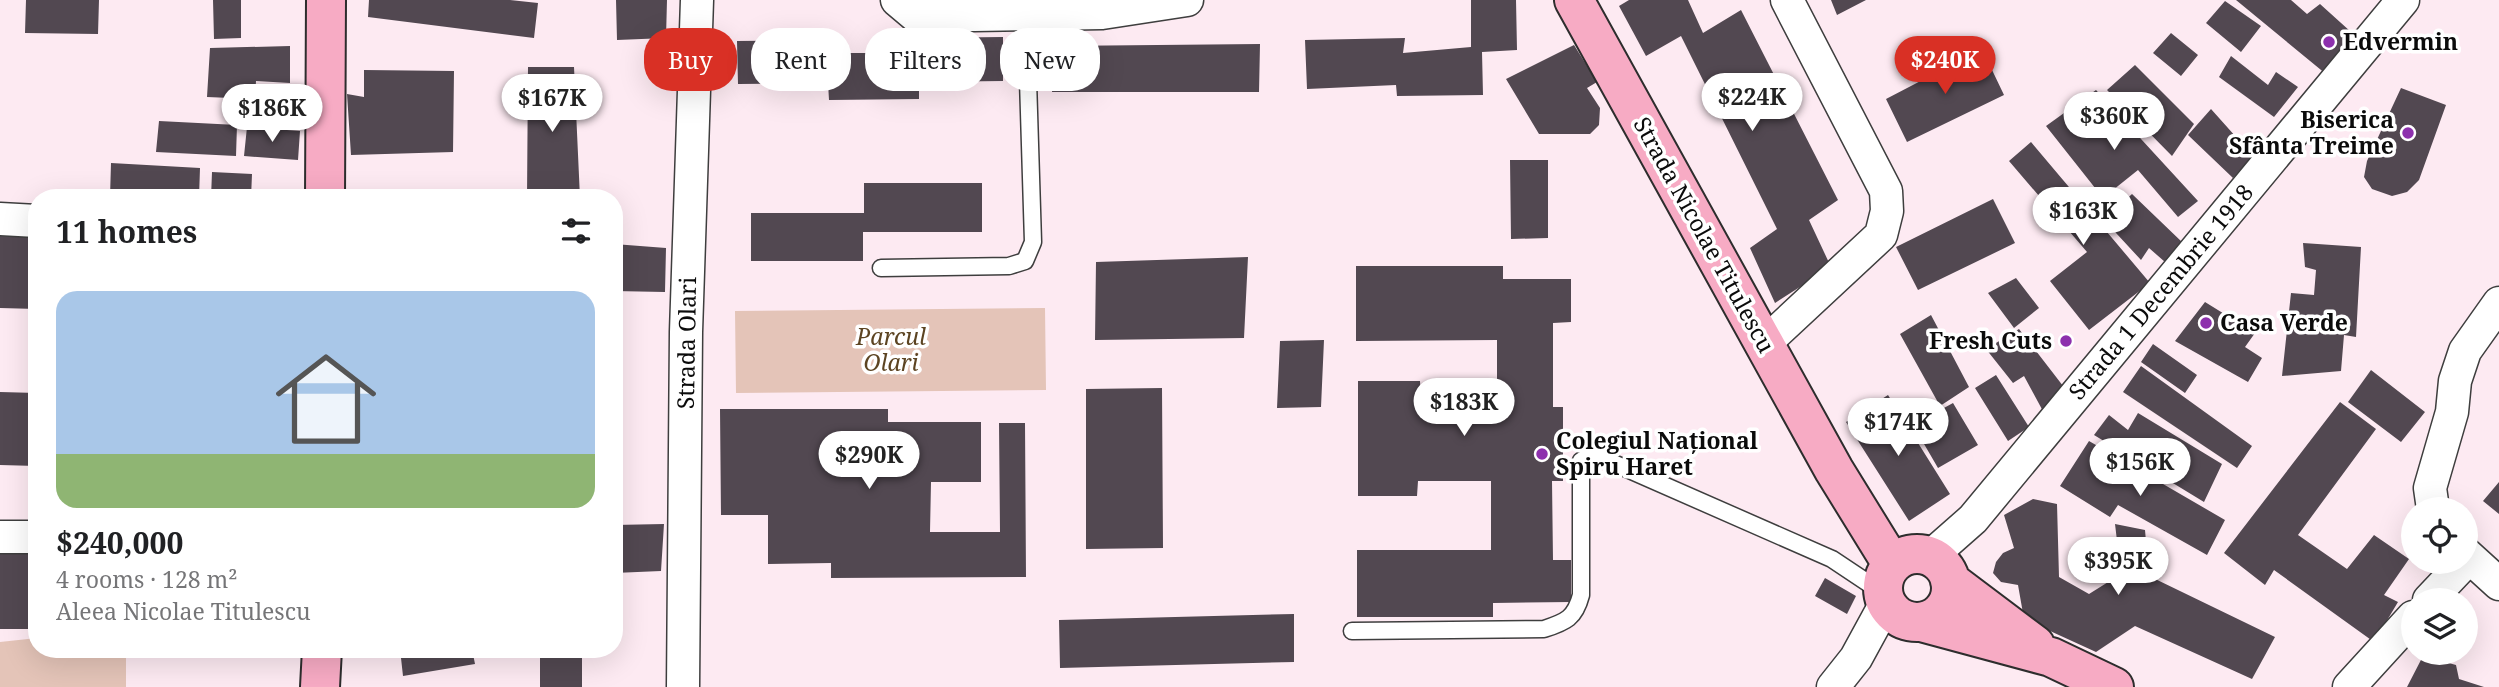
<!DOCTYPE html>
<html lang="en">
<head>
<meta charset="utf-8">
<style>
  :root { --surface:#fff; --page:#f2f2f2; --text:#202124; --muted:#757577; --line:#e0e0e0; --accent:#d93025 }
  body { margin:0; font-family:"Noto Serif",serif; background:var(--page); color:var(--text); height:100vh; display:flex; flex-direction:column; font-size:26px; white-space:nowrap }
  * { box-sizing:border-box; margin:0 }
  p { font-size:23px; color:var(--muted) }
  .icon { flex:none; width:38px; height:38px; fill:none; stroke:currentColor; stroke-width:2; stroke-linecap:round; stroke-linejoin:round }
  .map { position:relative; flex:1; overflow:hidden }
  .sheet { position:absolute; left:28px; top:189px; width:595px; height:469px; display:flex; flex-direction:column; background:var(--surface); border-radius:28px; box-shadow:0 7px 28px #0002 }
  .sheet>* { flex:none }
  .banner { position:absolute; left:644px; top:28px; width:665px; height:63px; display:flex; gap:14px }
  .controls { position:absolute; left:2401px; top:497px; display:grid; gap:14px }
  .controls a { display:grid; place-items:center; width:77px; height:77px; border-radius:50%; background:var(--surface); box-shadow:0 7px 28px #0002; font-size:35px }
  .price { position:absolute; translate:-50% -60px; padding:0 16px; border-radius:24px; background:#fff; color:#222; font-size:23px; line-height:46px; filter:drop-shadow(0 2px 4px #0008) }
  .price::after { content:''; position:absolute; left:50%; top:42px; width:21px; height:16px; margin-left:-10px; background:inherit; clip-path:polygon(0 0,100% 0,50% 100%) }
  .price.selected { background:var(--accent); color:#fff }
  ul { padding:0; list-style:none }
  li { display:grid; align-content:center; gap:14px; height:371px; padding:0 28px }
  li+li { border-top:2px solid var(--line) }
  li span { display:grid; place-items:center; height:217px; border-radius:21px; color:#555 }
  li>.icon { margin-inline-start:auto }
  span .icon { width:126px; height:126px; fill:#fffc; stroke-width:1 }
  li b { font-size:30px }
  h2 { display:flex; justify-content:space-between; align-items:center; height:84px; padding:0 28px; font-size:30px }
  .tag { padding:0 24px; border-radius:28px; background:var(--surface); box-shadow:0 7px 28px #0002; font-size:24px; line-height:63px }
  .tag.selected { background:var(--accent); color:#fff }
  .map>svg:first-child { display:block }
</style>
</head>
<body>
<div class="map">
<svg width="2499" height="687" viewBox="0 0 2499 687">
  <rect width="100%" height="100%" fill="#fdeaf2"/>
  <path fill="#e4c4b8" d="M1045,308L1046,390L736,393L735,311Z
    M37,638V649H126V687H0V642Z"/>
  <path fill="#524851" d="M26,0H99L98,34L25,33Z
    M213,0H241V38L214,39Z
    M369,0H510L538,3L534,38L368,17Z
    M616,0H667L666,38L617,40Z
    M1471,0H1516L1517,50L1482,52L1483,95L1397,96L1396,85L1307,89L1305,40L1405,38L1403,53L1471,47Z
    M1629,0H1688L1703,33L1741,10L1838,200L1809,220L1831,267L1775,303L1750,248L1777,229L1681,36L1646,56L1619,6Z
    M1831,0H1866L1837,15Z
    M2236,0H2291L2307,14L2320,4L2361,41L2332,79Z
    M2225,1L2261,26L2241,52L2206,23Z
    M2171,33L2198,55L2181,76L2153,53Z
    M1003,37V81L919,82V99L829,100L828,83L738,84L737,41L835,40V53H917V38Z
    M1260,44L1259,92H1052L1055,46Z
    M1574,45L1597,82L1587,88L1600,108L1599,125L1590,134H1539L1506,79Z
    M290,46V83L256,81L255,99L207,97L210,48Z
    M1982,49L2004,95L1907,142L1886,99Z
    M2231,56L2268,85L2276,72L2298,87L2274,117L2219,77Z
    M2135,65L2194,124L2172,156L2107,90Z
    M528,67H574L580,198H527Z
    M364,70L454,71L453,152L351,155L347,94L364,97Z
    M2401,88L2446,105L2419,180L2407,192L2392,196L2372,189L2364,177L2367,161Z
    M2096,90L2198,201L2178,217L2138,170L2103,198L2046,126Z
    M2211,109L2253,156L2233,178L2188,135Z
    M159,121L237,125L236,156L156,152Z
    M247,127L300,131L298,160L244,156Z
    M2031,142L2150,283L2089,330L2050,281L2087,252L2009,161Z
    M1510,160H1548V238L1511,239Z
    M111,163L200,168L199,198L110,197Z
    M212,172L252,174L251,198H211Z
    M864,183H982V232H863V261H751V213H864Z
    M2132,194L2183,243L2165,262L2149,248L2141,260L2104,220Z
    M1993,199L2015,243L1918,290L1896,247Z
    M0,236L37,237V309L0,308Z
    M2303,243L2361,247L2356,337L2344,335L2341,371L2282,376L2291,293L2314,295L2316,270L2305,267Z
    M614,244L666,248L665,292L614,291Z
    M1248,257L1244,338L1095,340L1096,262Z
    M1356,266H1503V279H1571V322L1553,323V407H1563V481H1552L1553,560H1571V602L1493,603V617H1357V550H1491V481H1418L1417,496H1358V381H1420L1421,398H1497V340L1356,341Z
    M2016,278L2039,308L2014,328L1988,293Z
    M2205,302L2255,333L2245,347L2262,358L2248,382L2175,341Z
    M1931,315L1969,387L1940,406L1900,334Z
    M2019,329L2070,395L2044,413L2024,376L2013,383L1986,349Z
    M1324,340L1321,407L1277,408L1280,341Z
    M2153,344L2197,375L2185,393L2141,362Z
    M2141,366L2252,446L2237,468L2123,392Z
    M2371,370L2425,412L2401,442L2348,402Z
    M1996,375L2029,427L2008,441L1975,388Z
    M1162,388L1163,548L1086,549V389Z
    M0,392L37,393V466L0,465Z
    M1888,395L1950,494L1909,521L1846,422Z
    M2340,402L2376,429L2298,535L2347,569L2374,535L2409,559L2384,595L2398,602L2374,642L2274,570L2265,585L2224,553Z
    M1953,403L1978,445L1938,468L1913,425Z
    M720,409H888V422H981V482H931L930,532H1000L999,423H1025L1026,577L831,578V563L768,564V515H721Z
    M2138,413L2222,464L2204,502L2094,435L2109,415L2128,430Z
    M2089,441L2225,520L2207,555L2118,505L2110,517L2060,486Z
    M2499,482V514L2483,501Z
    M2033,499L2057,504L2059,577L2089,594L2121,574L2115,524L2145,530L2149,576L2275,637L2252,679L2135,626L2096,652L2024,619L2018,585L2001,582L1993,573L1996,562L2003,553L2014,548L2004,515Z
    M664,524L661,571L614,573V525Z
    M0,549H37V629H0Z
    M1825,578L1856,596L1847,614L1815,596Z
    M1294,614V662L1060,668L1059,620Z
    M400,649H472L475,664L403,676Z
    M540,649H582V687H540Z
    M2423,656L2456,665L2459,679L2484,687H2407Z"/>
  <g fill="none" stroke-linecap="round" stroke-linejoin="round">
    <g stroke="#3e3e3e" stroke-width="19">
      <path id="lane" d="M881,268L1009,266L1025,261L1033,242L1026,15
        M1352,631L1544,629C1566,622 1575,618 1581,595V461L1590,455L1602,458L1832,559L1883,593"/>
    </g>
    <g stroke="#3e3e3e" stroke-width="35">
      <path id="street" d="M897,0L916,16L1102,13L1187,0
        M0,219L37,221
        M1764,344L1881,235L1887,211L1886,191L1787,0
        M2433,509L2430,488L2452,412L2455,381L2465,351L2499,303
        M0,537H37
        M2466,554L2499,584
        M1931,556L1973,519L2403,0
        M2429,600L2465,562
        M683,687L686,332L697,0
        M1833,687L1856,658L1886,603
        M2349,687L2413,617"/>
    </g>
    <g stroke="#2d2d2d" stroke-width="42">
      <path id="secondary" d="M1574,0L1834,470L1892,564
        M325,198L326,0
        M1883 588a34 34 0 1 1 68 0a34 34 0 1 1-68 0Z
        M1950,581L2035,645
        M1921,622L2051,657L2114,687
        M320,687L322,649"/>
    </g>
    <use href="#lane" stroke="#fff" stroke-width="16"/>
    <use href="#street" stroke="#fff" stroke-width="32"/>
    <use href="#secondary" stroke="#f7abc4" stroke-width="38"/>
  </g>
  <g fill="#8d30ad" stroke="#fff" stroke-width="2.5">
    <circle cx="2329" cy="42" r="7"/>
    <circle cx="2408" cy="133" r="7"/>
    <circle cx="2206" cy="323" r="7"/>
    <circle cx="2066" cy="341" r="7"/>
    <circle cx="1542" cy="454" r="7"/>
  </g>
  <g text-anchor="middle" stroke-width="7" stroke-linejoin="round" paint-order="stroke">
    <g font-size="23" font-weight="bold" fill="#0b0b0b" stroke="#fff" text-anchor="start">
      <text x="2343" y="50">Edvermin</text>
      <text x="2394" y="128" text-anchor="end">Biserica<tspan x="2394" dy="26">Sfânta Treime</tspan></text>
      <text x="2220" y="331">Casa Verde</text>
      <text x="2052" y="349" text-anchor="end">Fresh Cuts</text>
      <text x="1556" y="449">Colegiul Național<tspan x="1556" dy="26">Spiru Haret</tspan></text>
    </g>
    <g font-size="23" fill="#0b0b0b" stroke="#fff">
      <text transform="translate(1704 235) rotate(61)" y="8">Strada Nicolae Titulescu</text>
      <text transform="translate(2161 292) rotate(-50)" y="8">Strada 1 Decembrie 1918</text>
      <text transform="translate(687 343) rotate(-89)" y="8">Strada Olari</text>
    </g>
    <g font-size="23" font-style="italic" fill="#5c4422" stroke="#fff">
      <text x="891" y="345">Parcul<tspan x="891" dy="26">Olari</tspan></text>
    </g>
  </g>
</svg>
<div class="controls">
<a><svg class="icon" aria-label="locate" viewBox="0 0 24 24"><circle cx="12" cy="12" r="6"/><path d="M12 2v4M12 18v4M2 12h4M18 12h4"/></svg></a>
<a><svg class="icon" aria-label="layers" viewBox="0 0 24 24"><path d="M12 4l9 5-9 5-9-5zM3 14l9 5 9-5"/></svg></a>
</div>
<b class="price selected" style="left:1945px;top:96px">$240K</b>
<b class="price" style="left:1752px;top:133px">$224K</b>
<b class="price" style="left:552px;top:134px">$167K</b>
<b class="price" style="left:272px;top:144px">$186K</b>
<b class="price" style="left:2114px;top:152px">$360K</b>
<b class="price" style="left:2083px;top:247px">$163K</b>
<b class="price" style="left:1464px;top:438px">$183K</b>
<b class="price" style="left:1898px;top:458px">$174K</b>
<b class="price" style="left:869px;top:491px">$290K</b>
<b class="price" style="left:2140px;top:498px">$156K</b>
<b class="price" style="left:2118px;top:597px">$395K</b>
<div class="banner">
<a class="tag selected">Buy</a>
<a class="tag">Rent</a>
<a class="tag">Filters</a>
<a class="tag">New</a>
</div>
<section class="sheet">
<h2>11 homes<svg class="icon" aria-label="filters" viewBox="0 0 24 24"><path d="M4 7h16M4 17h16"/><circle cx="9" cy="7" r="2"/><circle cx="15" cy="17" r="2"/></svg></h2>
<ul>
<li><span style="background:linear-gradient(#a9c7e8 75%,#8fb573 0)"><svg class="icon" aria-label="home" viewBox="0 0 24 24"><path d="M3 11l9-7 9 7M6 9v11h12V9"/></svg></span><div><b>$240,000</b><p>4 rooms · 128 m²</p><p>Aleea Nicolae Titulescu</p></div></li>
</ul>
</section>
</div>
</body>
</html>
